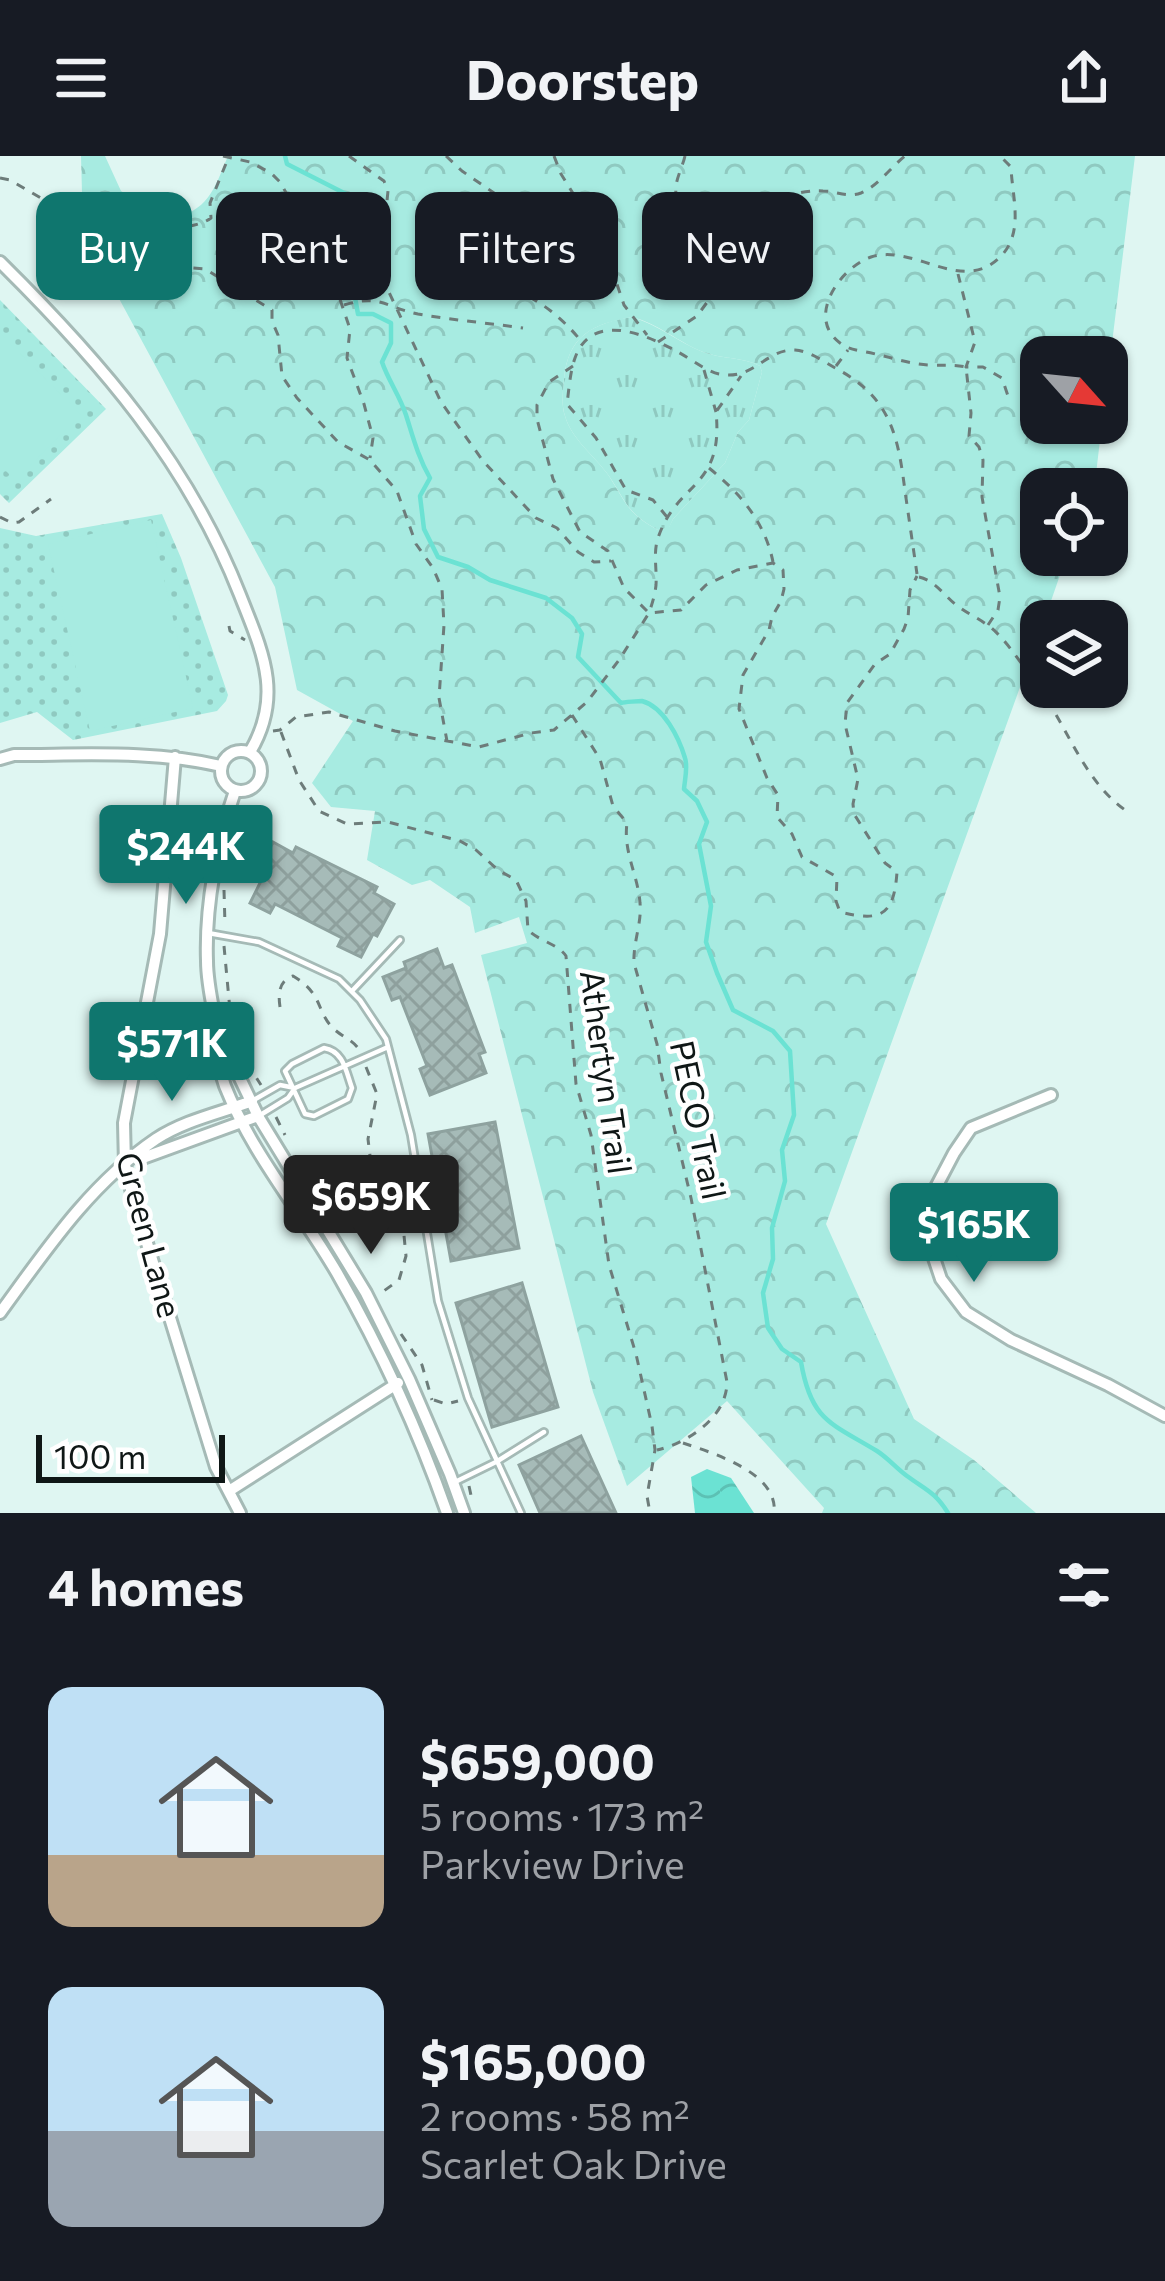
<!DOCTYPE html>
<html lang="en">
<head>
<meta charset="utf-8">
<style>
  :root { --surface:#171b24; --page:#20242c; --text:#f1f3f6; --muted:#9ea1a6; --accent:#0f766e }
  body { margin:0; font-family:Commissioner,sans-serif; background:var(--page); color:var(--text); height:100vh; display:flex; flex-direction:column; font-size:45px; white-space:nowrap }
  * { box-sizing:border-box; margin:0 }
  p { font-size:39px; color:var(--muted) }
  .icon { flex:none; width:66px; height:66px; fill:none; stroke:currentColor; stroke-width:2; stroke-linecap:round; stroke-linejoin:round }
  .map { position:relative; height:1357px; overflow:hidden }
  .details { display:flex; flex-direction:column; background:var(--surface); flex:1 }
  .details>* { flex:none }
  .guide { position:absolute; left:36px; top:36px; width:1095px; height:108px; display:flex; gap:24px }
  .needle { width:78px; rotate:117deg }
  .controls { position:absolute; left:1020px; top:180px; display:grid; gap:24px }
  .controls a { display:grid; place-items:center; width:108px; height:108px; border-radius:24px; background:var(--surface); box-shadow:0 3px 9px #0004; font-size:60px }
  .scale { position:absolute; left:36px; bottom:30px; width:189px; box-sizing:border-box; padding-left:12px; border:6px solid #0f1716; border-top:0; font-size:33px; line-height:42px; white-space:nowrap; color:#0f1716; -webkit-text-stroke:9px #fff; paint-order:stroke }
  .price { position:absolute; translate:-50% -102px; padding:0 27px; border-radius:12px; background:var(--accent); color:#fff; font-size:39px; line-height:78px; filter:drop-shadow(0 3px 6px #0008) }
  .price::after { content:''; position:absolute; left:50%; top:72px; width:36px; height:27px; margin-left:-18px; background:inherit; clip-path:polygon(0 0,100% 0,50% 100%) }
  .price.current { background:#222; color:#fff }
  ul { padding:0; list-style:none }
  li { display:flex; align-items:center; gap:36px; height:300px; padding:0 48px }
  li span { display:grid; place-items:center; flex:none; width:336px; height:240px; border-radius:24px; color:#555 }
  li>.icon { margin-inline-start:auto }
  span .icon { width:144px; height:144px; fill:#fffc; stroke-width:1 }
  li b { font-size:51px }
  h2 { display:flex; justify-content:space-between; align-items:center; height:144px; padding:0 48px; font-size:51px }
  .chip { padding:0 42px; border-radius:24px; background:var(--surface); box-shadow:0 3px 9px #0004; font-size:42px; line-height:108px }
  .chip.current { background:var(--accent); color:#fff }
  header { display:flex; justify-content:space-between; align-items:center; height:156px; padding:0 48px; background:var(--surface); font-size:54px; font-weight:700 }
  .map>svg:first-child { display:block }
</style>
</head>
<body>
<header><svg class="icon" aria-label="menu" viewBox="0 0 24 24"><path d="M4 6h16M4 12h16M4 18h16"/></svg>Doorstep<svg class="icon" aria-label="share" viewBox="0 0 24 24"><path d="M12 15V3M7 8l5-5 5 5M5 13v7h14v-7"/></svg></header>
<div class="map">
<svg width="1165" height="1357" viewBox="0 0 1165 1357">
  <defs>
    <pattern id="grass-tufts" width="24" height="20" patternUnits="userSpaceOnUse" patternTransform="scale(3)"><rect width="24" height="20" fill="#a7ebe1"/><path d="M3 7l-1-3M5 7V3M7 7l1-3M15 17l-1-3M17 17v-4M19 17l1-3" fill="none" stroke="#8fc9c0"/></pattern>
    <pattern id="forest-crowns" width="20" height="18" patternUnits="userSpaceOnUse" patternTransform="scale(3)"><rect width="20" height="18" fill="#a7ebe1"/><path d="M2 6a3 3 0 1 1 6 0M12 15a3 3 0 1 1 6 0" fill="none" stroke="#8fc9c0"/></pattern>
    <pattern id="park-dots" width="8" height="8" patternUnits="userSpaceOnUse" patternTransform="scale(3)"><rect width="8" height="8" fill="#a7ebe1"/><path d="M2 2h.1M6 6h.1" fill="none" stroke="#8fc9c0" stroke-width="1.8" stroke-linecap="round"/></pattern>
    <pattern id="water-waves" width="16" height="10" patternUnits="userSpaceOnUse" patternTransform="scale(3)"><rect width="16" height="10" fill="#6be2d3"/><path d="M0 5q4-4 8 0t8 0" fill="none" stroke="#5cc1b4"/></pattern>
    <pattern id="building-cross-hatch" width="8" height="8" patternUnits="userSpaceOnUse" patternTransform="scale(3)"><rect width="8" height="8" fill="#a6bbb8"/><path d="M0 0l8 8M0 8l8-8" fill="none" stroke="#8ea09d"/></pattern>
  </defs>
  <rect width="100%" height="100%" fill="#dff6f2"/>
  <path fill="url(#grass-tufts)" d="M632,161C659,169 678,186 703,196C722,203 743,201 760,210L762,216L749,264L738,276L725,307L673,363L669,372L658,374C627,357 627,347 609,320C595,300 572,284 565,260C561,248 563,235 564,223C568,180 593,167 632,161Z"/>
  <path fill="url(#forest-crowns)" fill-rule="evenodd" d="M81,0H105L121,35L169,65C209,53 213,36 228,0H1135L1107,228V201H1041V267H1102L1096,318L1091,333H1041V399H1067L1044,465H1041V473L826,1068L914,1263L974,1304L1036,1357H822L824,1352L727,1245L627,1330L593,1236L481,799L527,787L519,761L475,777L470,751L430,724L412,729L367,704L375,655L331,651L312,627L353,565L297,534L275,431L116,137L82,37ZM632,161C659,168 678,186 703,196C722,203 743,201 760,210L762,216L749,264L738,276L725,307L673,363L669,371L658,374C627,357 627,348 609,320C595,300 572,284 565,260C561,249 563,235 564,223C568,180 592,168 632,161Z"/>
  <path fill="url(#park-dots)" d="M0,144L106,253L9,347L0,338Z
    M162,358L181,402L228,539L226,545L217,555L73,584L37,556L0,567V372L36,380Z
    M359,1009L395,1069L365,1088L329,1028Z"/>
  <path fill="#a7ebe1" d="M0,177L81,259L15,324L0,309Z
    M151,364L193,552L90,575L48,388Z
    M360,1023L383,1061L366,1072L342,1034Z"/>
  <path fill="url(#water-waves)" d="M707,1313L731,1322L754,1357H695L691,1321Z"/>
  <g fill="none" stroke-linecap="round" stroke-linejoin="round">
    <path stroke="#6be2d3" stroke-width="4.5" d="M285,0L287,8L350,40L364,57L358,98L359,122L354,136L358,158H373L391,167V187L382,206C388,224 400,240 406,259C413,281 418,301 430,322L420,340L424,373L438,401L468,411L490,424L546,442L572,462L582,478L578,501L621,547C624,546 640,545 642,545C664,551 679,582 685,602C688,611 685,622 684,633L697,645L707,666L699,688L711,750L706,786L717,817L733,854L773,875L790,895L794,959L782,994L785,1025L772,1072L773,1103L763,1137L768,1172L782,1193L801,1206C811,1265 831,1267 877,1295C888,1302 896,1312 907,1320C926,1334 935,1336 948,1357"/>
  </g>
  <path fill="url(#building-cross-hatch)" stroke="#8ea29f" stroke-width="3" d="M273,686L293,697L296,691L377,731L374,737L394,748L377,780L373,778L361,801L338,790L342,782L275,748L270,757L250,747L261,725L255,722Z
    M437,793L444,812L452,809L485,896L479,898L486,917L430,939L420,913L427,910L400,841L392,844L383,821L406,812L404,806Z
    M495,966L519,1092L451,1105L428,978Z
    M522,1127L558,1251L492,1271L456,1147Z
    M581,1280L616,1357H540L519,1309Z"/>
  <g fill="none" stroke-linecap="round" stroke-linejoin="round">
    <g stroke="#a5bab6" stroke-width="10">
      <path id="service" d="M208,777L259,786L339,823L360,844L386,883L411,979L438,1145L468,1242L521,1357
        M352,835L400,784
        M324,892C344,895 346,916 352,932L348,943L314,960L305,958L285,915L292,908Z
        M252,945L280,929L295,932
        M262,958L288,942L295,932L388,891
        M455,1326L496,1306L544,1276"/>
    </g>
    <g stroke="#a5bab6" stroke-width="16">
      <path id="minor" d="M0,106C100,205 188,306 240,439C262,495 284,539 250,596
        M221 615a20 20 0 1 1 40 0a20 20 0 1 1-40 0Z
        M175,601L160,778L124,967L125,1009L134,1045L216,1311L240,1357
        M0,603L14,599C82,599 154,594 221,610
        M235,635C217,687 205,749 207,805C207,826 212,847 216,868C219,889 217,909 225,930C252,998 301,1055 337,1117C381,1194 418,1274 447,1357
        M218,876L258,960L366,1137L409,1223L450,1318L464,1357
        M1051,939L971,972L954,997L934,1035L926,1078L941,1123L966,1156L1011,1184L1108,1229L1165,1260
        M140,1003L258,960
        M0,1157C46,1094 90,1028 156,983C185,964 220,957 252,945
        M229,1335L398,1227"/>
    </g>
    <path stroke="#6d7c7a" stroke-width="3" stroke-dasharray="9 9" stroke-linecap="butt" d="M223,0L250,6L271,17L280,26L297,56L319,81L350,173L347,202L364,248L373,282L370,302
      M349,0L384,25L388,35L387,45L373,74L374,96L386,130L441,246L483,305L536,362L557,372L578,396L594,406L611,405
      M446,0L462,15L497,39C505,66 493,93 502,116C508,133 524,137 538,146C554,156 569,170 581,185
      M554,0L561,18L602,84L624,149L647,179
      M685,0C683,9 677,21 676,30C672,66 716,63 738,70C740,71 754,78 756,79C777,52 783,33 823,35C836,35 848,42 861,37C878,30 891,11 905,0
      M0,22L10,24L75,62L99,73L142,101L179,111L205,113L272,154V165L278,179L282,220L297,242L338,286L370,304L397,335L416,388L433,412L442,433L444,469L439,542L447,585
      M99,73C128,72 190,78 211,62L210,47L227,5
      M958,118L975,186L966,211H983L1002,222L1009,243
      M344,149C381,138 384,151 418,158C452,164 488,167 523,172
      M658,186L697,160L755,81
      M573,210L549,226L537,249V263L553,323L580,376L608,395L624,432L649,457C652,448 655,439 656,429C657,413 653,397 658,382C677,325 724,333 716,256L741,220
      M836,210L848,194
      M704,214L716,256
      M709,312C740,337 765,366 773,406
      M0,361L12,367L19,366L51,343
      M667,361L653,344L626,334L596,282L567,248C569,233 570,216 575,202C592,154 647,179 678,196C691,203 704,214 719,218C754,225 765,193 795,194C810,195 824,206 837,213C891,242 898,280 905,335C909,363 913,390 917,418
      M919,421C934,424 943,438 955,448C965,456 976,461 986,468C1004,479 1026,515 1039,532C1070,575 1085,629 1131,658
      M988,469L998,454L1000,441L982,341L983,304L979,291L969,280L971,257L966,211C952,208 942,210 929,209C908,208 887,200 866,196C856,194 848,193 840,187C805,161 841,111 871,101C915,87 964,141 1002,99C1024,75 1012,40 1011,11L1000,0
      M229,470L230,475L245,484
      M572,559L600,603L613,650L627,667C623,696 638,719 640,747C642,767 633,786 634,807L657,888L661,917L691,1042L727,1226C727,1261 688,1287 657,1294
      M273,575L280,574L296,561L329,556L395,575L479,591L531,577L554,574L587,546L619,504L649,457L681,454L706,429L737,414L773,407L783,414L784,433L781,445L772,461L769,474L743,519L739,553L767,622L778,639L777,661L792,678L802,701L837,721L836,745L840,756C881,766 894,760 897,716L885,707L854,658L853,648L858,623L845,568L847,547L875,508L890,498L904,473L908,462L910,434L917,420
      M281,576L299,624L319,655L347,668L388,666L460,685L476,694L498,714L516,724L526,745L528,774C539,785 558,788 566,800L576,928L591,979L609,1109L636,1198L652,1270L655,1294L647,1340L650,1357
      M227,713L241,674
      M224,734L225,769
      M224,790L231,865L235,882
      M280,851C278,838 279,824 293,820C325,839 315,856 335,874C343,881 351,883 358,892
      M247,907L261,929
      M366,911L377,938L368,983L371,1008L403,1069L406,1100L399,1124L381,1137
      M276,961L285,979
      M302,1008L319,1035
      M401,1178L422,1209L432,1244
      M434,1244L446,1248L458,1245
      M683,1287C713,1297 779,1317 774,1357
      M469,1330L472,1344"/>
    <use href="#service" stroke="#fff" stroke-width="4.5"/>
    <use href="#minor" stroke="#fff" stroke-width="10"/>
  </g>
  <g text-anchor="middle" stroke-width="9" stroke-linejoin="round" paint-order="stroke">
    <g font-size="33" fill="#0f1716" stroke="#fff">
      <text transform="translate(606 916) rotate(82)" y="12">Athertyn Trail</text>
      <text transform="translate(698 964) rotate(78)" y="12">PECO Trail</text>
      <text transform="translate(149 1079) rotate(75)" y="12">Green Lane</text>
    </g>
  </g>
</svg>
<div class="controls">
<a><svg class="needle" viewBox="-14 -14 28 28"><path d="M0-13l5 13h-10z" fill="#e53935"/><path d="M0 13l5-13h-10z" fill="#9ea1a6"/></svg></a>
<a><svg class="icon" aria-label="locate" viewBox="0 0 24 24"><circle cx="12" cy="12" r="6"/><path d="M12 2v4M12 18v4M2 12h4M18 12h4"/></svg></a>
<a><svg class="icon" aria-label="layers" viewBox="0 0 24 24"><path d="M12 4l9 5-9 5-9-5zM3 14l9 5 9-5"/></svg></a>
</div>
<div class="scale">100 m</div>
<b class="price" style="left:186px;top:751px">$244K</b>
<b class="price" style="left:172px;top:948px">$571K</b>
<b class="price current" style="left:371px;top:1101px">$659K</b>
<b class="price" style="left:974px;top:1129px">$165K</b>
<div class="guide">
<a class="chip current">Buy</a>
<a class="chip">Rent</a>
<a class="chip">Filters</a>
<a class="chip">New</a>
</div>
</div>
<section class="details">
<h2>4 homes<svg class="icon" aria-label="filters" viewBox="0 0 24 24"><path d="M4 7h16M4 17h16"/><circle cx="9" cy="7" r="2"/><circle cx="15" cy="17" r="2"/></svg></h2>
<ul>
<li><span style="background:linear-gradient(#bfe0f5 70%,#b9a48a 0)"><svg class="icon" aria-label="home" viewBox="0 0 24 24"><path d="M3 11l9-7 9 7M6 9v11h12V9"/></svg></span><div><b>$659,000</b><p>5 rooms · 173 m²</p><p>Parkview Drive</p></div></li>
<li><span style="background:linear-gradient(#bfe0f5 60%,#9aa5b1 0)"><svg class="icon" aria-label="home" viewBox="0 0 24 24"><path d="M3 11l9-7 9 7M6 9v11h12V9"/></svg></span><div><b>$165,000</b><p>2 rooms · 58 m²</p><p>Scarlet Oak Drive</p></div></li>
</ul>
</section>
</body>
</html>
